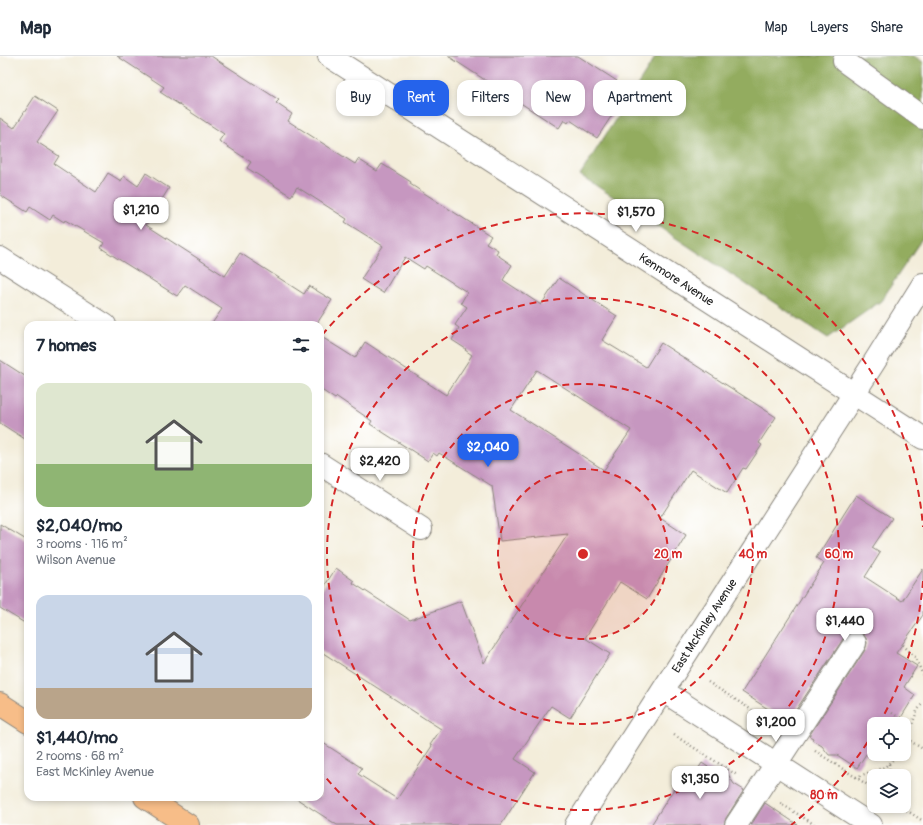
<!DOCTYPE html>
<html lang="en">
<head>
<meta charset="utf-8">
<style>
  :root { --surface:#fff; --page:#f2f2f3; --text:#1f2937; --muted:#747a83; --line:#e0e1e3; --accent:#2563eb }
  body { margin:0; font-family:Pangolin,sans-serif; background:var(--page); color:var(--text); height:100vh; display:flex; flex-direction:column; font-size:15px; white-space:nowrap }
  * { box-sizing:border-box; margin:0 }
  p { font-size:13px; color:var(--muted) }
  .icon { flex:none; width:22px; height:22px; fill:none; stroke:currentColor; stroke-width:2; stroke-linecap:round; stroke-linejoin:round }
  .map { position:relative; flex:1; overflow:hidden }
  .side { position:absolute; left:24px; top:265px; width:300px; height:480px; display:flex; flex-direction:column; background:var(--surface); border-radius:12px; box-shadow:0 2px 6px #0003 }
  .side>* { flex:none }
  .banner { position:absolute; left:336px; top:24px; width:380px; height:36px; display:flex; gap:8px }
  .fabs { position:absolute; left:867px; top:661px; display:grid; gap:8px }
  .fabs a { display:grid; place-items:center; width:44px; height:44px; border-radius:8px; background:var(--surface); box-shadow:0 2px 6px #0003; font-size:20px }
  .price { position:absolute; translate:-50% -34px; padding:0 9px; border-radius:8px; background:#fff; color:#222; font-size:13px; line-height:26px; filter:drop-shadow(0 1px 2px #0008) }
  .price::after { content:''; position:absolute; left:50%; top:24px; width:12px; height:9px; margin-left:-6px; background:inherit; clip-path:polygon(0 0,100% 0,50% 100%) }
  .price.selected { background:var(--accent); color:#fff }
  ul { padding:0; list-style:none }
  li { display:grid; align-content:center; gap:8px; height:212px; padding:0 12px }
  li span { display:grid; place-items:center; height:124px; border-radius:12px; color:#555 }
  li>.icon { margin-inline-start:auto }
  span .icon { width:72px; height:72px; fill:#fffc; stroke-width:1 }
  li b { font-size:17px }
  h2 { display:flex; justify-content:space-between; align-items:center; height:48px; padding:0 12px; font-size:17px }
  .chip { padding:0 14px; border-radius:12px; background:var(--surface); box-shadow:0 2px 6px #0003; font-size:14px; line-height:36px }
  .chip.selected { background:var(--accent); color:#fff }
  header { display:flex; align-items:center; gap:24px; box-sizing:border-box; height:56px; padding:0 20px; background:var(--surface); border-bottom:1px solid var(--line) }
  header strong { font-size:19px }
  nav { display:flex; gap:22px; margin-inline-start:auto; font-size:14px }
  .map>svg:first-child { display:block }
</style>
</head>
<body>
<header>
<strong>Map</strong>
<nav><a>Map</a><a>Layers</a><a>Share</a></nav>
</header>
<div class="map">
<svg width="923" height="769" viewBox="0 0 923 769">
  <rect width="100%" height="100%" fill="#fff"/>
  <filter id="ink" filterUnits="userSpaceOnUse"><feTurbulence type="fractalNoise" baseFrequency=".025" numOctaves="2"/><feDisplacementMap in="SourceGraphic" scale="8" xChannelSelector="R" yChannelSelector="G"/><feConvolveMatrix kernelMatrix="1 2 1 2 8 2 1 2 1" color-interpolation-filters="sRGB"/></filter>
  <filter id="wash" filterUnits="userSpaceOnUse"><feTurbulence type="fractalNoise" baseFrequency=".012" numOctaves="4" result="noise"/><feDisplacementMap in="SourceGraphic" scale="16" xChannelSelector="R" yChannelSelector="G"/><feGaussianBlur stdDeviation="0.9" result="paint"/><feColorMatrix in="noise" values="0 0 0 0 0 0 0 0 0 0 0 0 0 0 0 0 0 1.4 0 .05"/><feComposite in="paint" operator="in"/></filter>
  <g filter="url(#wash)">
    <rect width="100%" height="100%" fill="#f3edda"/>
    <path fill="#93ac5e" stroke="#58643d" d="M656,0H914L923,6V181L881,245L828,282L580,119Z"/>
    <g id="blocks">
      <path fill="#c697c0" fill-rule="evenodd" d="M117,0H211L279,44L276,47L292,58L288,65L355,108L358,103L377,115L382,108L411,126L410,128L491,180L486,187L498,194L496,198L512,209L503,224L541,249L559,222L617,260L602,284L646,311L661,287L776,361L759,387L762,389L746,413L743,412L727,437L691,414L660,462L686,479L647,543L620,526L585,582L610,598L570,662L551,650L515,703L535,716L501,769H337L294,741H320V685L362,712L358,718L397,743L432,690L430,689L441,673L320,595V537L336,512L354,525L353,527L410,564L461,545L484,607L568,478L500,485L492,430L439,397L437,400L433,397L428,405L370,368L372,365L337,341L335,343L320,333V280L355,302L365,286L446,339L472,299L465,294L466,293L452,284L459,272L455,269L467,251L461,247L467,236L426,210L424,213L405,201L383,237L361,223L383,190L345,166L347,163L297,131L291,140L247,112L251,106L219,85L224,78L160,36L164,31ZM537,314L631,374L604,414L511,354Z
        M448,0H578L617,25L606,42L618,50L597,82L570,64L568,67L564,64L559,72Z
        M35,40L58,55L37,86L59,100L54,108L96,136L108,117L121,125L124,120L138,130L146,117L169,132L146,169L225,220L240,197L304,238L309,230L332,244L316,269H211L222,253L185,229L177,240L101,192L104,187L65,164L64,166L53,159L50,164L30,151L27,156L0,139V62L14,72Z
        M0,304L28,322V385L0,367Z
        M856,439L892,462L872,492L880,497L865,521L902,545L923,513V559L896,597L917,610L904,631L915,639L897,668H874V698H878L875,703L866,698L857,712L837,699H829L822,690L812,684L813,682L809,680L865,594L867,587L866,582L862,577L855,575L849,576L845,580L788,666L742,636L824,507L816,502Z
        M0,468L28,485V569L0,552Z
        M702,707L714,715H720L727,717L734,728L744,734L726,762L724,769H651L681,722L689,727Z
        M765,747L798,769H751Z"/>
    </g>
  </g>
  <g filter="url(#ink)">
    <use href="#blocks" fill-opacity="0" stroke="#88847b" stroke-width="1"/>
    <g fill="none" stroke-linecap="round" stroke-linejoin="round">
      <g stroke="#88847b" stroke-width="24">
        <g id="minor">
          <path id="s1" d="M329,0L923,382"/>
          <path d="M844,5L923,62"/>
          <path d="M0,202L105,269"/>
          <path d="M320,408L421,473"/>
          <path d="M663,635L871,769"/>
          <path id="s2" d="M576,769L875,305L923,228"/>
          <path d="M736,769L855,587"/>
        </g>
      </g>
      <g stroke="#88847b" stroke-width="24">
        <path id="major" d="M0,648L28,666
          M145,741L188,769"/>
      </g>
      <path stroke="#88847b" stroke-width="2.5" stroke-dasharray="1 3" stroke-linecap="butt" d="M903,589L915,601L923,619
        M708,626L772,667
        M892,657L911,670
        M674,679L737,719
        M907,683L923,693
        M904,690L917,655L923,647
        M815,695L874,733
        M889,708L890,720
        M856,721L885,711L899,698
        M780,747L815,769
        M900,750L923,765"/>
      <use href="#minor" stroke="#fff" stroke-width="22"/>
      <use href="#major" stroke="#f7bd88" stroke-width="22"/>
    </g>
  </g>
  <circle cx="583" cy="498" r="85" fill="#d62828" fill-opacity=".12"/>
  <g fill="none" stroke="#d62828" stroke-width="2" stroke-dasharray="7 5">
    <circle cx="583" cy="498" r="85"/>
    <circle cx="583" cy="498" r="170"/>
    <circle cx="583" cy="498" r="256"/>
    <path d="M923 525A341 341 0 0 1 880 666M874 676A341 341 0 0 1 791 769M375 769A341 341 0 0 1 322 717M322 279A341 341 0 0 1 923 471"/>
  </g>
  <g text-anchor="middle" stroke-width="3" stroke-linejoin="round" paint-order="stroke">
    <g font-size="12" fill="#1c1c1c" stroke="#fff">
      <text dy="4" stroke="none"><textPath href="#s1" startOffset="413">Kenmore Avenue</textPath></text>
      <text dy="4" stroke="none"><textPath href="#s2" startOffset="237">East McKinley Avenue</textPath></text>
    </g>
  </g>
  <circle cx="583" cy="498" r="6" fill="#d62828" stroke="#fff" stroke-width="2"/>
  <g font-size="12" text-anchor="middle" font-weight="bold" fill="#d62828" stroke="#fff" stroke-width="3" stroke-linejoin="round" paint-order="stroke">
    <text x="668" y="502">20 m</text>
    <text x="753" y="502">40 m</text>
    <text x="839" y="502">60 m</text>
    <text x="824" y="743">80 m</text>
  </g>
</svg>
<div class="fabs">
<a><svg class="icon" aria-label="locate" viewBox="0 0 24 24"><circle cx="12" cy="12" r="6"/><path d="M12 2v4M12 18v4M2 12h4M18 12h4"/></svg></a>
<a><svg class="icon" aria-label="layers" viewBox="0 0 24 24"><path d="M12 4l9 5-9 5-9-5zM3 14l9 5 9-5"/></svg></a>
</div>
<b class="price" style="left:141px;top:175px">$1,210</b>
<b class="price" style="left:636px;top:177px">$1,570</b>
<b class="price selected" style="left:488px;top:412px">$2,040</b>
<b class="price" style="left:380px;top:426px">$2,420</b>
<b class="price" style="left:845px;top:586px">$1,440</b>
<b class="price" style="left:776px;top:687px">$1,200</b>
<b class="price" style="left:700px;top:744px">$1,350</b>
<div class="banner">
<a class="chip">Buy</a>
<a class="chip selected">Rent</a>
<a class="chip">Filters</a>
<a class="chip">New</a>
<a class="chip">Apartment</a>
</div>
<section class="side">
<h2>7 homes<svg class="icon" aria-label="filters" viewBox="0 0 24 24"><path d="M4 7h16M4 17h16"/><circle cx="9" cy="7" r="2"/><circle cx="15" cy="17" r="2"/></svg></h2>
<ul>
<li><span style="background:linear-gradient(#dfe7d0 65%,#8fb573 0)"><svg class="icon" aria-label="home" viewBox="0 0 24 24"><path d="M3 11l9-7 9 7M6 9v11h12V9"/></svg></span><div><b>$2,040/mo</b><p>3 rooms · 116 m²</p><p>Wilson Avenue</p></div></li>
<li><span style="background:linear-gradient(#c9d6e8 75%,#b9a48a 0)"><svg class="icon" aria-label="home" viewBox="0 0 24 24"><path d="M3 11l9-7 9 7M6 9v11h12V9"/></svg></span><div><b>$1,440/mo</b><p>2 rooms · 68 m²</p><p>East McKinley Avenue</p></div></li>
</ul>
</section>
</div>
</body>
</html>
